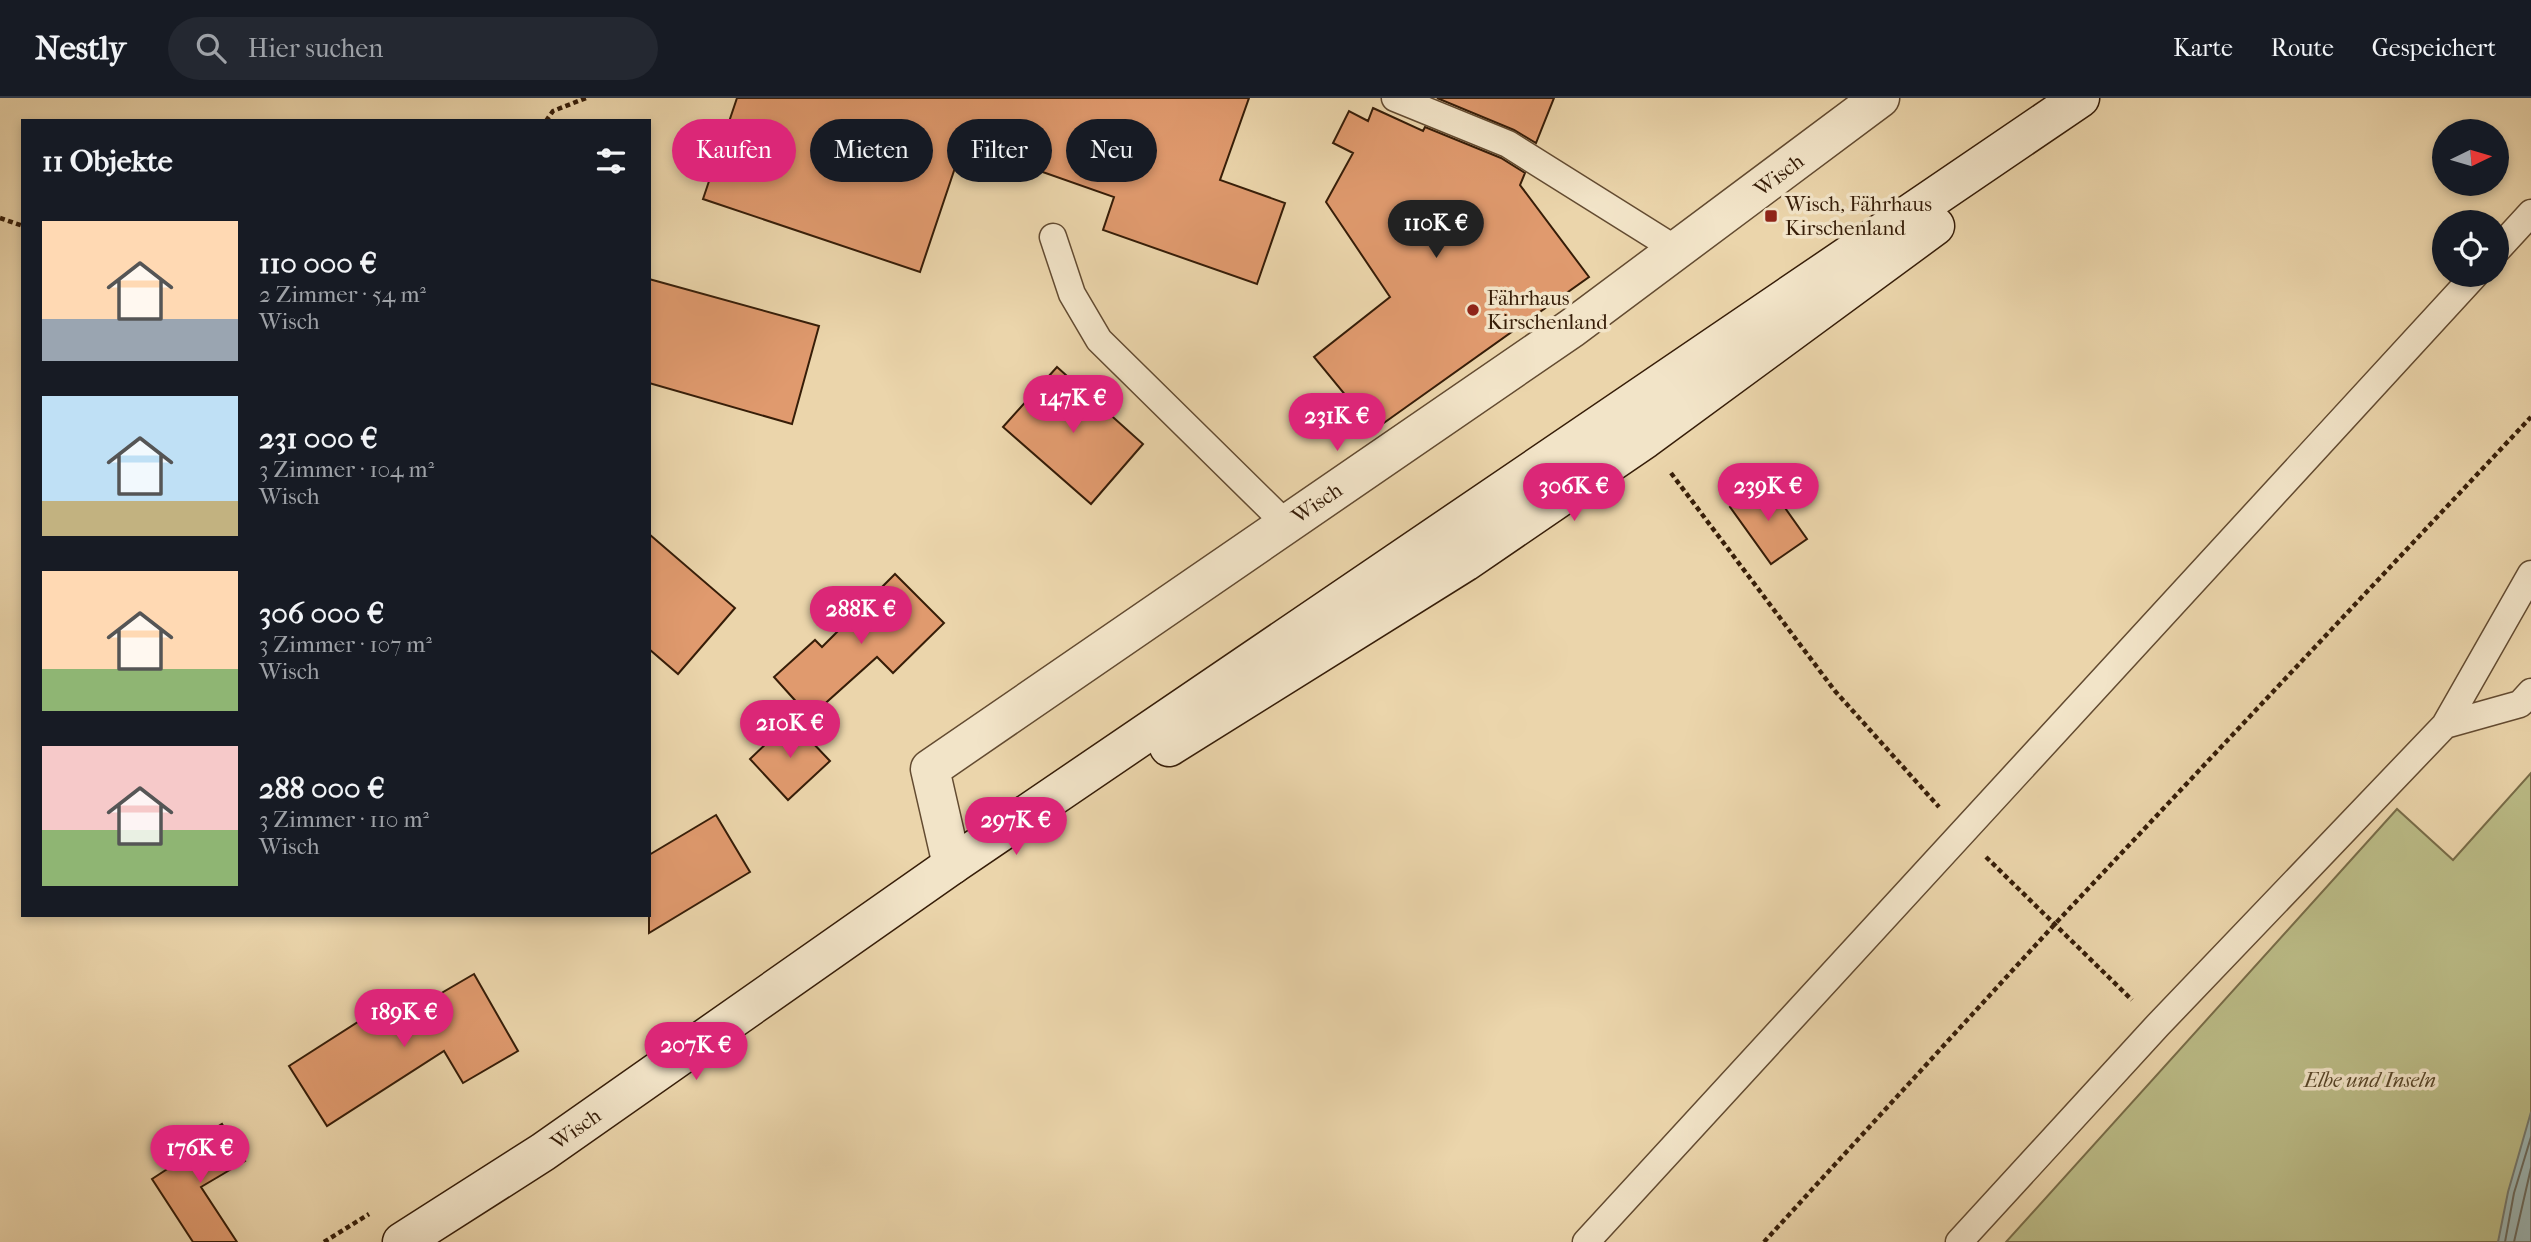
<!DOCTYPE html>
<html lang="de">
<head>
<meta charset="utf-8">
<style>
  :root { --surface:#171b24; --page:#242831; --text:#f1f3f6; --muted:#9ea1a6; --line:#363941; --accent:#db2777 }
  body { margin:0; font-family:"IM FELL French Canon",serif; background:var(--page); color:var(--text); height:100vh; display:flex; flex-direction:column; font-size:26px; white-space:nowrap }
  * { box-sizing:border-box; margin:0 }
  p { font-size:23px; color:var(--muted) }
  .icon { flex:none; width:38px; height:38px; fill:none; stroke:currentColor; stroke-width:2; stroke-linecap:round; stroke-linejoin:round }
  .map { position:relative; flex:1; overflow:hidden }
  .sheet { position:absolute; left:21px; top:21px; width:630px; height:798px; display:flex; flex-direction:column; background:var(--surface); border-radius:0px; box-shadow:0 4px 10px #0003 }
  .sheet>* { flex:none }
  .hud { position:absolute; left:672px; top:21px; width:665px; height:63px; display:flex; gap:14px }
  .needle { width:46px; rotate:85deg }
  .tools { position:absolute; left:2432px; top:21px; display:grid; gap:14px }
  .tools a { display:grid; place-items:center; width:77px; height:77px; border-radius:50%; background:var(--surface); box-shadow:0 4px 10px #0003; font-size:35px }
  .price { position:absolute; translate:-50% -60px; padding:0 16px; border-radius:24px; background:var(--accent); color:#fff; font-size:23px; line-height:46px; filter:drop-shadow(0 2px 4px #0008) }
  .price::after { content:''; position:absolute; left:50%; top:42px; width:21px; height:16px; margin-left:-10px; background:inherit; clip-path:polygon(0 0,100% 0,50% 100%) }
  .price.active { background:#222; color:#fff }
  ul { padding:0; list-style:none }
  li { display:flex; align-items:center; gap:21px; height:175px; padding:0 21px }
  li span { display:grid; place-items:center; flex:none; width:196px; height:140px; border-radius:0px; color:#555 }
  li>.icon { margin-inline-start:auto }
  span .icon { width:84px; height:84px; fill:#fffc; stroke-width:1 }
  li b { font-size:30px }
  h2 { display:flex; justify-content:space-between; align-items:center; height:84px; padding:0 21px; font-size:30px }
  .pill { padding:0 24px; border-radius:32px; background:var(--surface); box-shadow:0 4px 10px #0003; font-size:24px; line-height:63px }
  .pill.active { background:var(--accent); color:#fff }
  header { display:flex; align-items:center; gap:42px; box-sizing:border-box; height:98px; padding:0 35px; background:var(--surface); border-bottom:2px solid var(--line) }
  header strong { font-size:33px }
  nav { display:flex; gap:38px; margin-inline-start:auto; font-size:24px }
  .search { width:490px; height:63px; background:var(--page); display:flex; align-items:center; gap:18px; box-sizing:border-box; padding:0 24px; border-radius:38px; color:var(--muted); font-size:26px }
  .map>svg:first-child { display:block }
</style>
</head>
<body>
<header>
<strong>Nestly</strong>
<div class="search"><svg class="icon" aria-label="search" viewBox="0 0 24 24"><circle cx="10" cy="10" r="6"/><path d="M15 15l6 6"/></svg>Hier suchen</div>
<nav><a>Karte</a><a>Route</a><a>Gespeichert</a></nav>
</header>
<div class="map">
<svg width="2531" height="1144" viewBox="0 0 2531 1144">
  <rect width="100%" height="100%" fill="#ebd5ab"/>
  <filter id="stains"><feTurbulence type="fractalNoise" baseFrequency=".00286" numOctaves="4"/><feColorMatrix values="0 0 0 0 .2 0 0 0 0 .09 0 0 0 0 .02 0 0 0 .5 -.17"/></filter>
  <radialGradient id="worn" r=".72"><stop offset=".6" stop-color="#630" stop-opacity="0"/><stop offset="1" stop-color="#630" stop-opacity=".3"/></radialGradient>
  <path fill="#bbbc87" stroke="#786c48" stroke-width="2" d="M2531,675V1144H2006L2397,711L2453,762Z"/>
  <path fill="#9cb6b4" stroke="#73796f" stroke-width="2" d="M2531,1014V1144H2498L2508,1094Z"/>
  <g fill="none" stroke-linecap="round" stroke-linejoin="round">
    <path stroke="#696a5e" stroke-width="2" d="M2505,1144L2514,1095L2531,1039
      M2514,1144L2531,1070"/>
  </g>
  <path fill="#e09a6e" stroke="#361d08" stroke-width="2" d="M737,0H1249L1220,82L1285,105L1257,186L1103,132L1114,99L963,46L920,174L703,101Z
    M1437,0H1554L1536,45L1514,32Z
    M1373,10L1423,33L1425,29L1501,60L1525,75L1520,87L1589,179L1374,332L1314,259L1390,199L1326,104L1353,55L1333,45L1349,13L1368,23Z
    M649,181L819,228L792,326L649,285Z
    M1057,269L1143,346L1091,406L1003,329Z
    M1766,383L1807,441L1771,466L1730,409Z
    M649,436L735,510L678,576L649,551Z
    M895,476L944,525L893,575L877,559L810,619L774,579L815,542L822,549Z
    M791,622L830,663L788,702L750,661Z
    M716,717L750,774L649,835V757Z
    M474,876L518,953L463,985L444,953L327,1028L289,968L375,913L385,928Z
    M222,1026L245,1063L201,1089L237,1144H193L152,1081L175,1066L171,1058Z"/>
  <g fill="none" stroke-linecap="round" stroke-linejoin="round">
    <g stroke="#634b31" stroke-width="29">
      <path id="lane" d="M1395,0L1508,46L1677,152
        M1053,139L1072,196L1099,242L1286,426
        M2497,152L2531,115
        M2445,627L2520,606L2531,594
        M1586,1144L2475,177
        M1959,1144L2158,927L2445,627L2531,476"/>
    </g>
    <g stroke="#634b31" stroke-width="41">
      <path id="street" d="M952,767L930,671L1572,230L1880,0"/>
    </g>
    <g stroke="#361d08" stroke-width="41">
      <path id="secondary" d="M1169,649L1465,464L1645,341L1935,128
        M402,1144L543,1054L952,767L2080,0"/>
    </g>
    <path stroke="#361d08" stroke-width="4.5" stroke-dasharray="5 3.5" stroke-linecap="butt" d="M546,23L553,13L586,0
      M0,120L23,128
      M1671,375L1835,593L1939,709
      M1986,759L2132,902
      M324,1144L369,1116
      M1764,1144L2054,827L2531,319"/>
    <use href="#lane" stroke="#f2e4c8" stroke-width="26"/>
    <use href="#street" stroke="#f2e4c8" stroke-width="38"/>
    <use href="#secondary" stroke="#f2e4c8" stroke-width="38"/>
  </g>
  <g fill="#8f2418" stroke="#f2e4c8" stroke-width="2.5">
    <rect x="1764" y="111" width="14" height="14" rx="3.5"/>
    <circle cx="1473" cy="212" r="7"/>
  </g>
  <g text-anchor="middle" stroke-width="7" stroke-linejoin="round" paint-order="stroke">
    <g font-size="21" fill="#361d08" stroke="#f2e4c8">
      <text transform="translate(1779 77) rotate(-37)" y="7">Wisch</text>
      <text transform="translate(1317 405) rotate(-34)" y="7">Wisch</text>
      <text transform="translate(576 1031) rotate(-35)" y="7">Wisch</text>
    </g>
    <g font-size="21" fill="#361d08" stroke="#f2e4c8" text-anchor="start">
      <text x="1785" y="113">Wisch, Fährhaus<tspan x="1785" dy="24">Kirschenland</tspan></text>
      <text x="1487" y="207">Fährhaus<tspan x="1487" dy="24">Kirschenland</tspan></text>
    </g>
    <g font-size="21" font-style="italic" fill="#574528" stroke="#f2e4c8">
      <text x="2370" y="989">Elbe und Inseln</text>
    </g>
  </g>
  <rect width="100%" height="100%" filter="url(#stains)"/>
  <rect width="100%" height="100%" fill="url(#worn)"/>
</svg>
<div class="tools">
<a><svg class="needle" viewBox="-14 -14 28 28"><path d="M0-13l5 13h-10z" fill="#e53935"/><path d="M0 13l5-13h-10z" fill="#9ea1a6"/></svg></a>
<a><svg class="icon" aria-label="locate" viewBox="0 0 24 24"><circle cx="12" cy="12" r="6"/><path d="M12 2v4M12 18v4M2 12h4M18 12h4"/></svg></a>
</div>
<b class="price active" style="left:1436px;top:162px">110K €</b>
<b class="price" style="left:1073px;top:337px">147K €</b>
<b class="price" style="left:1337px;top:355px">231K €</b>
<b class="price" style="left:1574px;top:425px">306K €</b>
<b class="price" style="left:1768px;top:425px">239K €</b>
<b class="price" style="left:861px;top:548px">288K €</b>
<b class="price" style="left:790px;top:662px">210K €</b>
<b class="price" style="left:1016px;top:759px">297K €</b>
<b class="price" style="left:404px;top:951px">189K €</b>
<b class="price" style="left:696px;top:984px">207K €</b>
<b class="price" style="left:200px;top:1087px">176K €</b>
<div class="hud">
<a class="pill active">Kaufen</a>
<a class="pill">Mieten</a>
<a class="pill">Filter</a>
<a class="pill">Neu</a>
</div>
<section class="sheet">
<h2>11 Objekte<svg class="icon" aria-label="filters" viewBox="0 0 24 24"><path d="M4 7h16M4 17h16"/><circle cx="9" cy="7" r="2"/><circle cx="15" cy="17" r="2"/></svg></h2>
<ul>
<li><span style="background:linear-gradient(#ffd9b3 70%,#9aa5b1 0)"><svg class="icon" aria-label="home" viewBox="0 0 24 24"><path d="M3 11l9-7 9 7M6 9v11h12V9"/></svg></span><div><b>110 000 €</b><p>2 Zimmer · 54 m²</p><p>Wisch</p></div></li>
<li><span style="background:linear-gradient(#bfe0f5 75%,#c2b280 0)"><svg class="icon" aria-label="home" viewBox="0 0 24 24"><path d="M3 11l9-7 9 7M6 9v11h12V9"/></svg></span><div><b>231 000 €</b><p>3 Zimmer · 104 m²</p><p>Wisch</p></div></li>
<li><span style="background:linear-gradient(#ffd9b3 70%,#8fb573 0)"><svg class="icon" aria-label="home" viewBox="0 0 24 24"><path d="M3 11l9-7 9 7M6 9v11h12V9"/></svg></span><div><b>306 000 €</b><p>3 Zimmer · 107 m²</p><p>Wisch</p></div></li>
<li><span style="background:linear-gradient(#f6c9c9 60%,#8fb573 0)"><svg class="icon" aria-label="home" viewBox="0 0 24 24"><path d="M3 11l9-7 9 7M6 9v11h12V9"/></svg></span><div><b>288 000 €</b><p>3 Zimmer · 110 m²</p><p>Wisch</p></div></li>
</ul>
</section>
</div>
</body>
</html>
